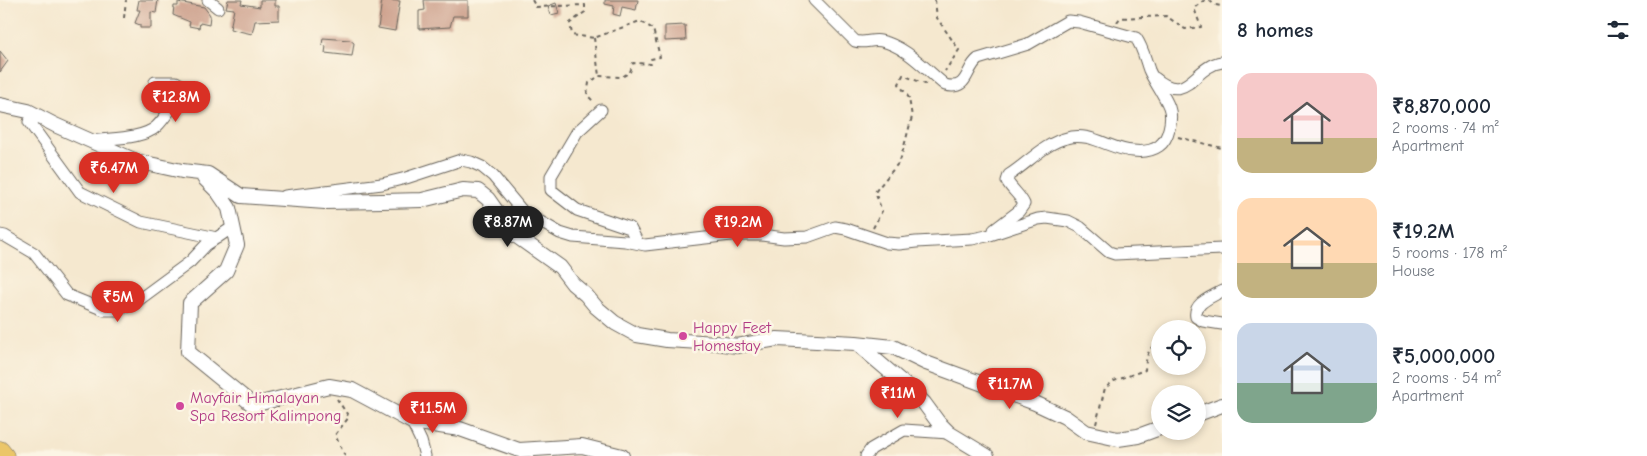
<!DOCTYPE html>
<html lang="en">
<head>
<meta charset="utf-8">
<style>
  :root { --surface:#fff; --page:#f2f2f3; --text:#1f2937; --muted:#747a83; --accent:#d93025 }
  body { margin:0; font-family:"Comic Neue",sans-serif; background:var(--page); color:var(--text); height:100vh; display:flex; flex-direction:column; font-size:19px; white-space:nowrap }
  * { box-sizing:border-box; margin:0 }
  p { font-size:16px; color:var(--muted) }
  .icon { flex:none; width:28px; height:28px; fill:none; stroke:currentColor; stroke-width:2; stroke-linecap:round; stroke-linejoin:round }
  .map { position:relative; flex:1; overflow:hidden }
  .sheet { display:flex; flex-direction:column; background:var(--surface); width:425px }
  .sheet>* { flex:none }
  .buttons { position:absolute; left:1151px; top:320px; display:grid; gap:10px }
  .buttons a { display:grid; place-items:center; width:55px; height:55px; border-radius:50%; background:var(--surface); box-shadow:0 2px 8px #0003; font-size:25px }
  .price { position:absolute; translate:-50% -42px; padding:0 11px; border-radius:18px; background:var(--accent); color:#fff; font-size:16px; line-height:32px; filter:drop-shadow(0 1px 2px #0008) }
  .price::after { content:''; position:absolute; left:50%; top:30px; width:15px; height:11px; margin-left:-8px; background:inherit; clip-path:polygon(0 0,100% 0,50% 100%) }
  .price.on { background:#222; color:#fff }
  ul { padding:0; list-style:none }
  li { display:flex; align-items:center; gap:15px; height:125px; padding:0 15px }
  li span { display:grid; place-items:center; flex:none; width:140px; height:100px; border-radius:15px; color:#555 }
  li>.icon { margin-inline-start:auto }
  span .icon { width:60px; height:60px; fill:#fffc; stroke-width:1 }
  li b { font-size:21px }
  h2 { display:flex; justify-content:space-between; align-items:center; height:60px; padding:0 15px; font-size:21px }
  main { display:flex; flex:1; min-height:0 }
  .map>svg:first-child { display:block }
</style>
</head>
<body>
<main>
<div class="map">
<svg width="1222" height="456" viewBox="0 0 1222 456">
  <rect width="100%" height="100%" fill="#fcf5e5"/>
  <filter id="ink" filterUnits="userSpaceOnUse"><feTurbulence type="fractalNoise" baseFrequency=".02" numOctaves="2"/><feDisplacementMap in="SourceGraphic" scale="10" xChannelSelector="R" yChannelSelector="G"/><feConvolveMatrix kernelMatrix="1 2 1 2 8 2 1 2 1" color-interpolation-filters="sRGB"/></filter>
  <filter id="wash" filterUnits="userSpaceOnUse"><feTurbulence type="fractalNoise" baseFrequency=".0096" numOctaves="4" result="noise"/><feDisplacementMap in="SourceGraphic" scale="20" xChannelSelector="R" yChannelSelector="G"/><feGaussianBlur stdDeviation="1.12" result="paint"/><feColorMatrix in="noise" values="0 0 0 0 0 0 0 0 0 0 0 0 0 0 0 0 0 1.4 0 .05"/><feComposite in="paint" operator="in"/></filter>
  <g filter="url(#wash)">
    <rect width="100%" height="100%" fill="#f5e8cf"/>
    <g id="blocks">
      <path fill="#cb9c88" d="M139,0H158L156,13L151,12V28H140V25L135,23L140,10H137Z
        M228,0H242L241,4L260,7V0H275V6H279V20L255,21L252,34L230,29L234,9L226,8Z
        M382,0L400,1L395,31L378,28Z
        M424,0H468V16H453L450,27L419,29V11L425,10Z
        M605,0H638L636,10L622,7L620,16L613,14L614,6L605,4Z
        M178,2L204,7L210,15L209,25L200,23L199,28L189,26L190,22L173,15L174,6H178Z
        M556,3L559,13L551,15L548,6Z
        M685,25L686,40L665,41V26Z
        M323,38L350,40L354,43L352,56L325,53L326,46L322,45Z
        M0,51L8,61L0,72Z"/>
    </g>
  </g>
  <g filter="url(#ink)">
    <use href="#blocks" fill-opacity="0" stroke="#68635b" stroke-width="1"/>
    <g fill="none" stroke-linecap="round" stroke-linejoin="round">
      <g stroke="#68635b" stroke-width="13">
        <path id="minor" d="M208,0L218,8
          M814,0L855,41C864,44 872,39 881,41C906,46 926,70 945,85C969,91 965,69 978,59L1028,44L1068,21L1079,22L1136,38C1143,48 1145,59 1149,70C1154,82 1164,94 1169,107C1173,118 1169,139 1159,146C1152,151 1142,152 1133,151C1111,150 1090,131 1067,138C1045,143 1028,163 1009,175L1007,181C1012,190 1020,195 1024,204L1019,211L994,230
          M1155,78C1188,106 1193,66 1222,62
          M601,110L577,132L551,176V190L577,210L630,228L638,243
          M29,122L80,192L141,222L217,238
          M91,141C109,138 143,139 156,127C165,119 175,102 182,92L181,85L176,82H155
          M285,196L382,184L406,178L461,160L471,162L482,167L493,176L523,212L560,233L573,237L625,241L645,245L731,235H762L784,238L807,237L835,227L846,229L887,243L899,244L916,242L972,239L987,236L1038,219L1047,218L1068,221L1080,227L1109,252L1115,254L1222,249
          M0,235L5,236L34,253L67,295L104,310H116L133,304L190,262L206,245L233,227
          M1222,291C1212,297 1193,303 1196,317L1203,321L1222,324
          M412,422L421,441L425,456
          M866,456L871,449L904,430L949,433"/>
      </g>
      <g stroke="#68635b" stroke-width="16">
        <path id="tertiary" d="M0,105L28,111L55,125L136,161L182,171L208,174L241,196L325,202L383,201L422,200L463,190L478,191L488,199L512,233L560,267L573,284L586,295L596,307L615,323L637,335L667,340L717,343L737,346L777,339L856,343L909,388L924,403L938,422L949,433L987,456
          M204,178L218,192L229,208L237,245L226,271L190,303L188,352L253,405L329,386L352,390L412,422L460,429L519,450L582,446L622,456
          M856,343L893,347L926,363L1035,403L1065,417L1086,432L1118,439L1138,436L1160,428
          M1198,414L1222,405"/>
      </g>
      <g stroke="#68635b" stroke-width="19">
        <path id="primary" d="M0,450L5,456"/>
      </g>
      <path stroke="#68635b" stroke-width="2" stroke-dasharray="4 4" stroke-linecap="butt" d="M532,0L536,7L585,5V12L570,23L572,35L594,38L640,21L653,29L660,57L651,59V64L633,63L630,72L622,77L599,76L589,83L587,95L594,102
        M935,0L937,18L959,50L945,71
        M124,18L126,0
        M1117,22L1120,18L1166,16L1185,29L1201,27L1194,8L1203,1H1210L1215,5L1222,6
        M594,38L599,76
        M1178,137L1222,148
        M873,228L882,211L875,192L900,161L912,117L909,98L899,84L903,75L925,84L926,82
        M1182,329L1189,323
        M337,399L349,417L335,435L345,456
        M1096,424L1105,388L1114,381L1145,370C1146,357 1148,347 1160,341"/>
      <use href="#minor" stroke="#fff" stroke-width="11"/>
      <use href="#tertiary" stroke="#fff" stroke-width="14"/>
      <use href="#primary" stroke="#ebc669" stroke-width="18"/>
    </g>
  </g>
  <g fill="#d1479c" stroke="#fcf5e5" stroke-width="2">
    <circle cx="683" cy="336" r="5"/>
    <circle cx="180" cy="406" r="5"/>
  </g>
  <g text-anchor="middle" stroke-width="5" stroke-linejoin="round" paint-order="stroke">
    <g font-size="16" fill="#b23c85" stroke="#fcf5e5" text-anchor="start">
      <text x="693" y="333">Happy Feet<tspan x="693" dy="18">Homestay</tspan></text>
      <text x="190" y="403">Mayfair Himalayan<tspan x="190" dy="18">Spa Resort Kalimpong</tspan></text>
    </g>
  </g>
</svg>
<div class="buttons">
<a><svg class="icon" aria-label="locate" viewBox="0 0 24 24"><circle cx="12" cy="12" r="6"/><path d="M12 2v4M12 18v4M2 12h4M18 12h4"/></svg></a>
<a><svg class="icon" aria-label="layers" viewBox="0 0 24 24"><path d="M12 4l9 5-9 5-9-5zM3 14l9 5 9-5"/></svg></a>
</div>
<b class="price" style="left:176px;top:123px">₹12.8M</b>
<b class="price" style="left:114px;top:194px">₹6.47M</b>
<b class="price on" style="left:508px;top:248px">₹8.87M</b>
<b class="price" style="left:738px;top:248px">₹19.2M</b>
<b class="price" style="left:118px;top:323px">₹5M</b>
<b class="price" style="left:1010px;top:410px">₹11.7M</b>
<b class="price" style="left:898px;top:419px">₹11M</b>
<b class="price" style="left:433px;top:434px">₹11.5M</b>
</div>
<section class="sheet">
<h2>8 homes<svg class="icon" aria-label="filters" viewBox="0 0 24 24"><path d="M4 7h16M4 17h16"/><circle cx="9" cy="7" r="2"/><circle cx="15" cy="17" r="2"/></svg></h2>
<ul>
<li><span style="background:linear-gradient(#f6c9c9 65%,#c2b280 0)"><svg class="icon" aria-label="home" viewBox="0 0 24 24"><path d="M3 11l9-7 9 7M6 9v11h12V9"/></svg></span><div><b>₹8,870,000</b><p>2 rooms · 74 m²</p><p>Apartment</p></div></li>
<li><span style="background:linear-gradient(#ffd9b3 65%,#c2b280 0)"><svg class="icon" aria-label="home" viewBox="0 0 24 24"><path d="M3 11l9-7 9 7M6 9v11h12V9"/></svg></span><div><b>₹19.2M</b><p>5 rooms · 178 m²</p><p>House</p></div></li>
<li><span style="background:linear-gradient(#c9d6e8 60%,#7fa58c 0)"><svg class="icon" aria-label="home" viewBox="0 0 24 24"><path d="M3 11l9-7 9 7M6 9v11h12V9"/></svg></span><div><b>₹5,000,000</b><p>2 rooms · 54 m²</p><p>Apartment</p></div></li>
</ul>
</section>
</main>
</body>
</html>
